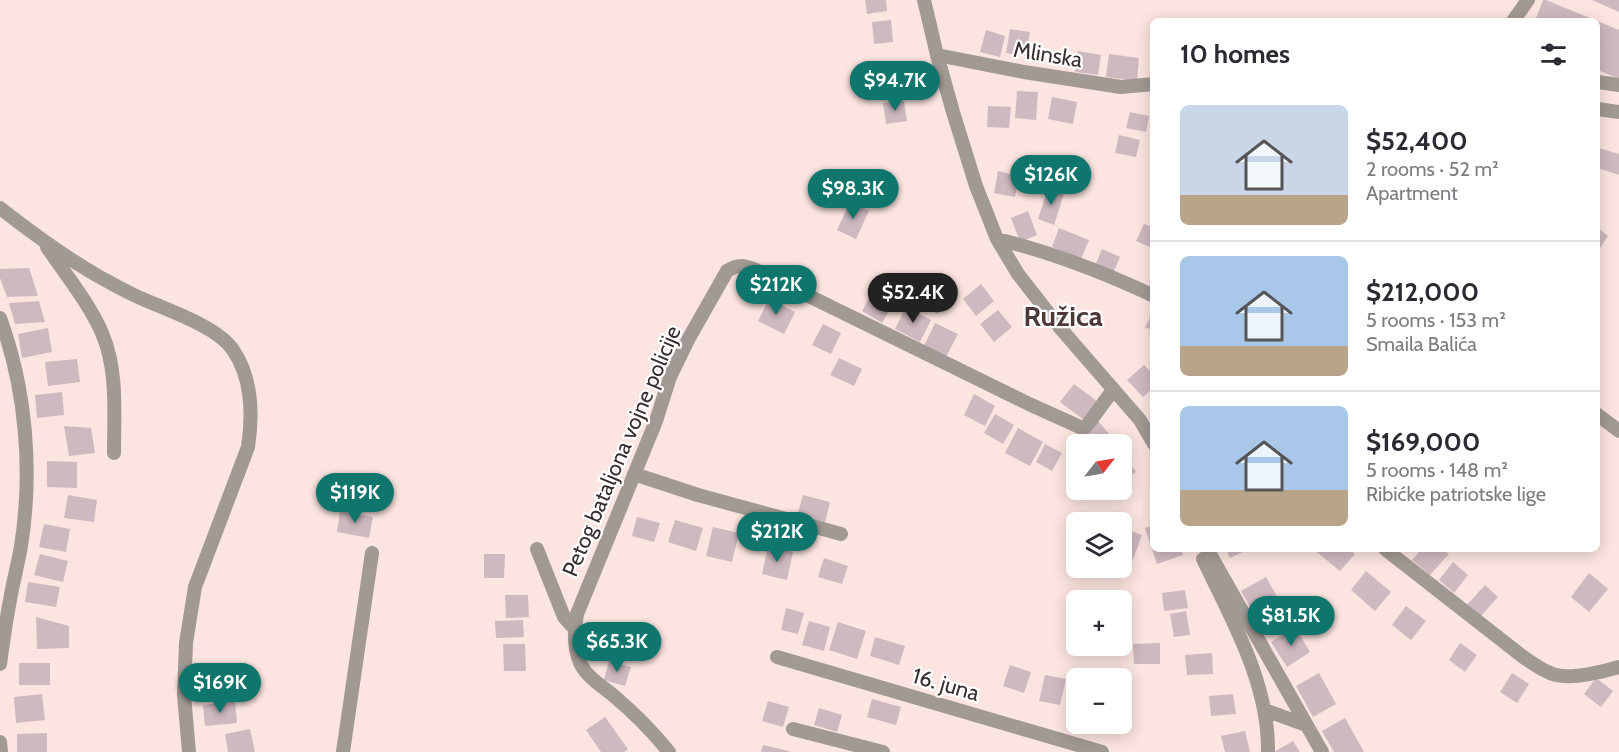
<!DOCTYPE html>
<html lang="en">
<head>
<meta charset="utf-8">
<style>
  :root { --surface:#fff; --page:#f2f2f3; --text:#2b2b33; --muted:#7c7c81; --line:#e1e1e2; --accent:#0f766e }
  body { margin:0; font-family:Cabin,sans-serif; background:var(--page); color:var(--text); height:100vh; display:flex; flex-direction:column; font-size:22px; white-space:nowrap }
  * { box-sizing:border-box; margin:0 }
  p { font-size:20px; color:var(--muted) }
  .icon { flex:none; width:33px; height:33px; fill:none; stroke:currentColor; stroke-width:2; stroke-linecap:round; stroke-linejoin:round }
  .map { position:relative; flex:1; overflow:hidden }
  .drawer { position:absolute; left:1150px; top:18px; width:450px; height:534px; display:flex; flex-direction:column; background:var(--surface); border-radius:9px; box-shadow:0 3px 15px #0003 }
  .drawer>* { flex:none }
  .needle { width:39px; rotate:59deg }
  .fabs { position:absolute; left:1066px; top:434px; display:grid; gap:12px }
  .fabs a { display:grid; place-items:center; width:66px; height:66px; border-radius:9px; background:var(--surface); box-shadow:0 3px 15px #0003; font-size:30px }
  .price { position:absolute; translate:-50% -51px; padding:0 14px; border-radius:21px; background:var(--accent); color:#fff; font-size:20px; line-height:39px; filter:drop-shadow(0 2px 3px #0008) }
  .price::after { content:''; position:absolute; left:50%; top:36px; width:18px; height:14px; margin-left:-9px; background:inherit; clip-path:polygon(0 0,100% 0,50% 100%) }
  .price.on { background:#222; color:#fff }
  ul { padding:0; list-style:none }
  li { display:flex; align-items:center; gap:18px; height:150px; padding:0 30px }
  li+li { border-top:2px solid var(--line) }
  li span { display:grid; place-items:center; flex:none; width:168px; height:120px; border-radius:9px; color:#555 }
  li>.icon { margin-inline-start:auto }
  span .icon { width:72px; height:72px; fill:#fffc; stroke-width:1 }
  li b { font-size:26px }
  h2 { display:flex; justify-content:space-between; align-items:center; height:72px; padding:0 30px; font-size:26px }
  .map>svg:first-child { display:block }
</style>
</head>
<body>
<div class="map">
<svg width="1619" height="752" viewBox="0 0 1619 752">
  <rect width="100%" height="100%" fill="#fce4e0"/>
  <path fill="#cfb9c0" d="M865,0H886L887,11L867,14Z
    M1543,0H1546L1619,30V79L1598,70V21H1535Z
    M1592,0H1619V12Z
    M891,20L893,42L874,44L872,22Z
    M1010,29L1030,32L1026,56L1006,53Z
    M986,30L1005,36L1000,57L980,52Z
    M1078,51L1101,55L1098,75L1075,72Z
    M1109,54L1139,58L1137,81L1106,77Z
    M1017,91L1038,92L1036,120L1015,118Z
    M1052,97L1077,102L1073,124L1048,119Z
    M904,101L907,121L886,124L883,103Z
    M988,106L1011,107L1009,128L987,127Z
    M1130,112L1149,116L1146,132L1126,128Z
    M1119,135L1140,140L1136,157L1115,153Z
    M1599,148L1619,154V175L1598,168Z
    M998,171L1019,176L1015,197L994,193Z
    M1048,188L1064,194L1054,225L1038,219Z
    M850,202L869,211L856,239L837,230Z
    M1028,211L1037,235L1020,242L1011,218Z
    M1144,224L1154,228V249L1136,241Z
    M1059,228L1089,240L1081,259L1052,247Z
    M1598,228L1608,236L1598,251Z
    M1102,249L1120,257L1112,276L1094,268Z
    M29,268L38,296L7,297L0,278V269Z
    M909,278L947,298L938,314L901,295Z
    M981,284L994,301L976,316L963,299Z
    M873,291L893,303L882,323L862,311Z
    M769,299L795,312L784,334L758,321Z
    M39,301L45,322L15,324L9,303Z
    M906,307L931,320L920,342L895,329Z
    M998,310L1012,327L994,342L980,324Z
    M1154,310V331L1145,327Z
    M935,323L958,334L946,357L924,346Z
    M823,324L841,333L831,354L812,345Z
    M48,328L52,352L22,358L18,334Z
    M839,358L862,369L854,386L830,375Z
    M77,359L80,382L48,386L45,362Z
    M1144,365L1154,375V387L1143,397L1127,380Z
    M1074,384L1098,402L1084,420L1060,402Z
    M62,392L64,415L37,418L35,395Z
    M974,394L995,406L985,426L964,415Z
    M995,414L1014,425L1003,444L984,433Z
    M1098,421L1111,436L1102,444H1091L1083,435Z
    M64,426L91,428L95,453L69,456Z
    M1018,428L1043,442L1030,466L1005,453Z
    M1045,444L1062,453L1052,471L1036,462Z
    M1122,453L1136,472L1122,481Z
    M47,461L77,462V488L47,487Z
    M68,495L97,500L94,522L64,518Z
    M803,495L830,502L825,523L797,516Z
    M340,511L373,517L369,538L337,532Z
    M637,517L660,523L654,542L632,536Z
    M675,520L703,528L696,551L668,542Z
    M44,524L70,529L66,552L39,547Z
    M1154,525V549H1181L1183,555L1157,564L1145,528Z
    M713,527L739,533L732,562L706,556Z
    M1122,528L1142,535L1132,562L1122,559Z
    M768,546L793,552L787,580L762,574Z
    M1226,549H1249L1230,558Z
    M1313,549H1322L1320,553L1323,549H1349L1355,554L1340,571Z
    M1422,549H1443L1449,554L1430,575L1412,560Z
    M40,554L68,561L63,582L34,575Z
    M484,554H505L504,578H484Z
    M824,558L848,566L842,584L818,577Z
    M1453,562L1468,575L1454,593L1439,580Z
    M1366,571L1391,592L1375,611L1351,590Z
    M1589,573L1608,589L1589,612L1571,597Z
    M1266,577L1283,607L1258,621L1241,591Z
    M28,582L60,587L56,607L25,602Z
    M1485,585L1498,597L1480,617L1467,605Z
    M1185,590L1188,608L1164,611L1162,593Z
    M505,595H528L529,617L506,618Z
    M1406,606L1426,621L1411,640L1392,625Z
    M786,608L804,613L798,634L781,630Z
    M1186,611L1190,635L1174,637L1170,614Z
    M36,617L69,626V648L37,649Z
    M523,620L524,637L496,638L495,621Z
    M809,621L830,627L824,651L802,645Z
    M838,622L866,631L857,659L829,650Z
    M1295,627L1310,652L1287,667L1271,642Z
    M875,637L905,646L899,665L870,656Z
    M1160,643V664H1134L1133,644Z
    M1460,643L1477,655L1465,672L1449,660Z
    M503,644H525L526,671H504Z
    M1212,653L1213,674L1187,675L1185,655Z
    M609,661L631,667L625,686L604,680Z
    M19,663H50V685H19Z
    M1010,665L1031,672L1024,693L1003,686Z
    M252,666L254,694L227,696L224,668Z
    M1319,673L1336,704L1313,717L1296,686Z
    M1512,673L1529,684L1517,703L1500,692Z
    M1045,675L1066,679L1060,705L1039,701Z
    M1596,678L1613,691L1601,707L1584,694Z
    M42,694L45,720L16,723L14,697Z
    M1233,694L1236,714L1211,716L1209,696Z
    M872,699L901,707L896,725L867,717Z
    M235,701L237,723L205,726L203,705Z
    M768,701L789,707L783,727L762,721Z
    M819,708L842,715L837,732L814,725Z
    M605,717L628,749L624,752H601L586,730Z
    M1345,718L1364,752H1334L1322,731Z
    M1099,723H1119L1117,729Z
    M250,729L255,752H228L225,734Z
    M1245,731L1250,752H1225L1221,736Z
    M47,733V752H17V734Z
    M1293,741L1300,752H1274Z
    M763,745L789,751V752H761Z"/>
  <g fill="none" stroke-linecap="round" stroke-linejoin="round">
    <path stroke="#a19994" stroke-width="14" d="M924,0L937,55L953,112L976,186L997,239L1018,274L1061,329L1140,420L1154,444
      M1513,21L1528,0
      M937,55L1024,72L1121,87L1154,84
      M1598,82L1619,85
      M1598,109L1619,112
      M0,208C32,233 63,256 98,276C109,282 121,289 134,295C160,308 217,325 233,350C252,377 253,415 248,447L195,587L186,643L184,695L189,752
      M997,239C1051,252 1103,272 1154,296
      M47,247C66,275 89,303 102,333C118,370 114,413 114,453
      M0,318C26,389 33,471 21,546C18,564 13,582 10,600C6,621 3,642 0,664
      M1598,415L1619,431
      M634,474L698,495L841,534
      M537,549L564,617L574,628
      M1207,549L1322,752
      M1385,549L1522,656C1532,663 1544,672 1556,675C1573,679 1603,672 1619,667
      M1203,559C1232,620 1269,683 1268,752
      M777,657L1102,752
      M1265,710L1306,725
      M793,729L883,752
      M0,742L1,752
      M343,752L372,553
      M669,752C653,732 634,713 614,696C604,687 590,680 583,668C573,653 574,630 577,614L656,421L670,377L689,338L727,271C738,264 744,265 756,270L1029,404L1080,427H1085L1088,424L1113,390"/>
  </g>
  <g text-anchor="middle" stroke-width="4.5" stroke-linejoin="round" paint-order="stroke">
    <g font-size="22" fill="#372e2d" stroke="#fff">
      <text transform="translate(1048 54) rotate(9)" y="8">Mlinska</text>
      <text transform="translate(621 451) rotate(-67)" y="8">Petog bataljona vojne policije</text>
      <text transform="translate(946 684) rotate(16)" y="8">16. juna</text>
    </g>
    <g font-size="28" font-weight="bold" fill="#4d3a37" stroke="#fff">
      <text x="1063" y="326">Ružica</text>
    </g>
  </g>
</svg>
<div class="fabs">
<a><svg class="needle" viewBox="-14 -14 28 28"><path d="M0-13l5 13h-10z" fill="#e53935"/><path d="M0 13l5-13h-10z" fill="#7c7c81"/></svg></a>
<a><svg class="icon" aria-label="layers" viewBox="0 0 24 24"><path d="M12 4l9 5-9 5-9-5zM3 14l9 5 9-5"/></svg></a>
<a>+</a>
<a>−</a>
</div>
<b class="price" style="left:895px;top:112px">$94.7K</b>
<b class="price" style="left:1051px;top:206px">$126K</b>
<b class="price" style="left:853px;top:220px">$98.3K</b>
<b class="price" style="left:776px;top:316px">$212K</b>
<b class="price on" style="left:913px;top:324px">$52.4K</b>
<b class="price" style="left:355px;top:524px">$119K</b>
<b class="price" style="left:777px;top:563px">$212K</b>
<b class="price" style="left:1291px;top:647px">$81.5K</b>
<b class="price" style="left:617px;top:673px">$65.3K</b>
<b class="price" style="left:220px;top:714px">$169K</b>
<section class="drawer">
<h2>10 homes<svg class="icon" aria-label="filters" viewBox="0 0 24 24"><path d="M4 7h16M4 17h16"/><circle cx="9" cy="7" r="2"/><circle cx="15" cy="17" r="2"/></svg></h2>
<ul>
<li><span style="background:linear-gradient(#c9d6e8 75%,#b9a48a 0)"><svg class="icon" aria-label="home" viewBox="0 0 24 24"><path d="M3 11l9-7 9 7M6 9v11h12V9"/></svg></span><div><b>$52,400</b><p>2 rooms · 52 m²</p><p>Apartment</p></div></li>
<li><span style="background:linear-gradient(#a9c7e8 75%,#b9a48a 0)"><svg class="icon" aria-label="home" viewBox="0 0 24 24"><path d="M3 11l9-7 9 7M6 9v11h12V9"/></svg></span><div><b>$212,000</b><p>5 rooms · 153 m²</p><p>Smaila Balića</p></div></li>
<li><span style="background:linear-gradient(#a9c7e8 70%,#b9a48a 0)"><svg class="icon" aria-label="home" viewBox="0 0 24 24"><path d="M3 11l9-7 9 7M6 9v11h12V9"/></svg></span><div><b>$169,000</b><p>5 rooms · 148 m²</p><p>Ribićke patriotske lige</p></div></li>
</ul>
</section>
</div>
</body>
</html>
